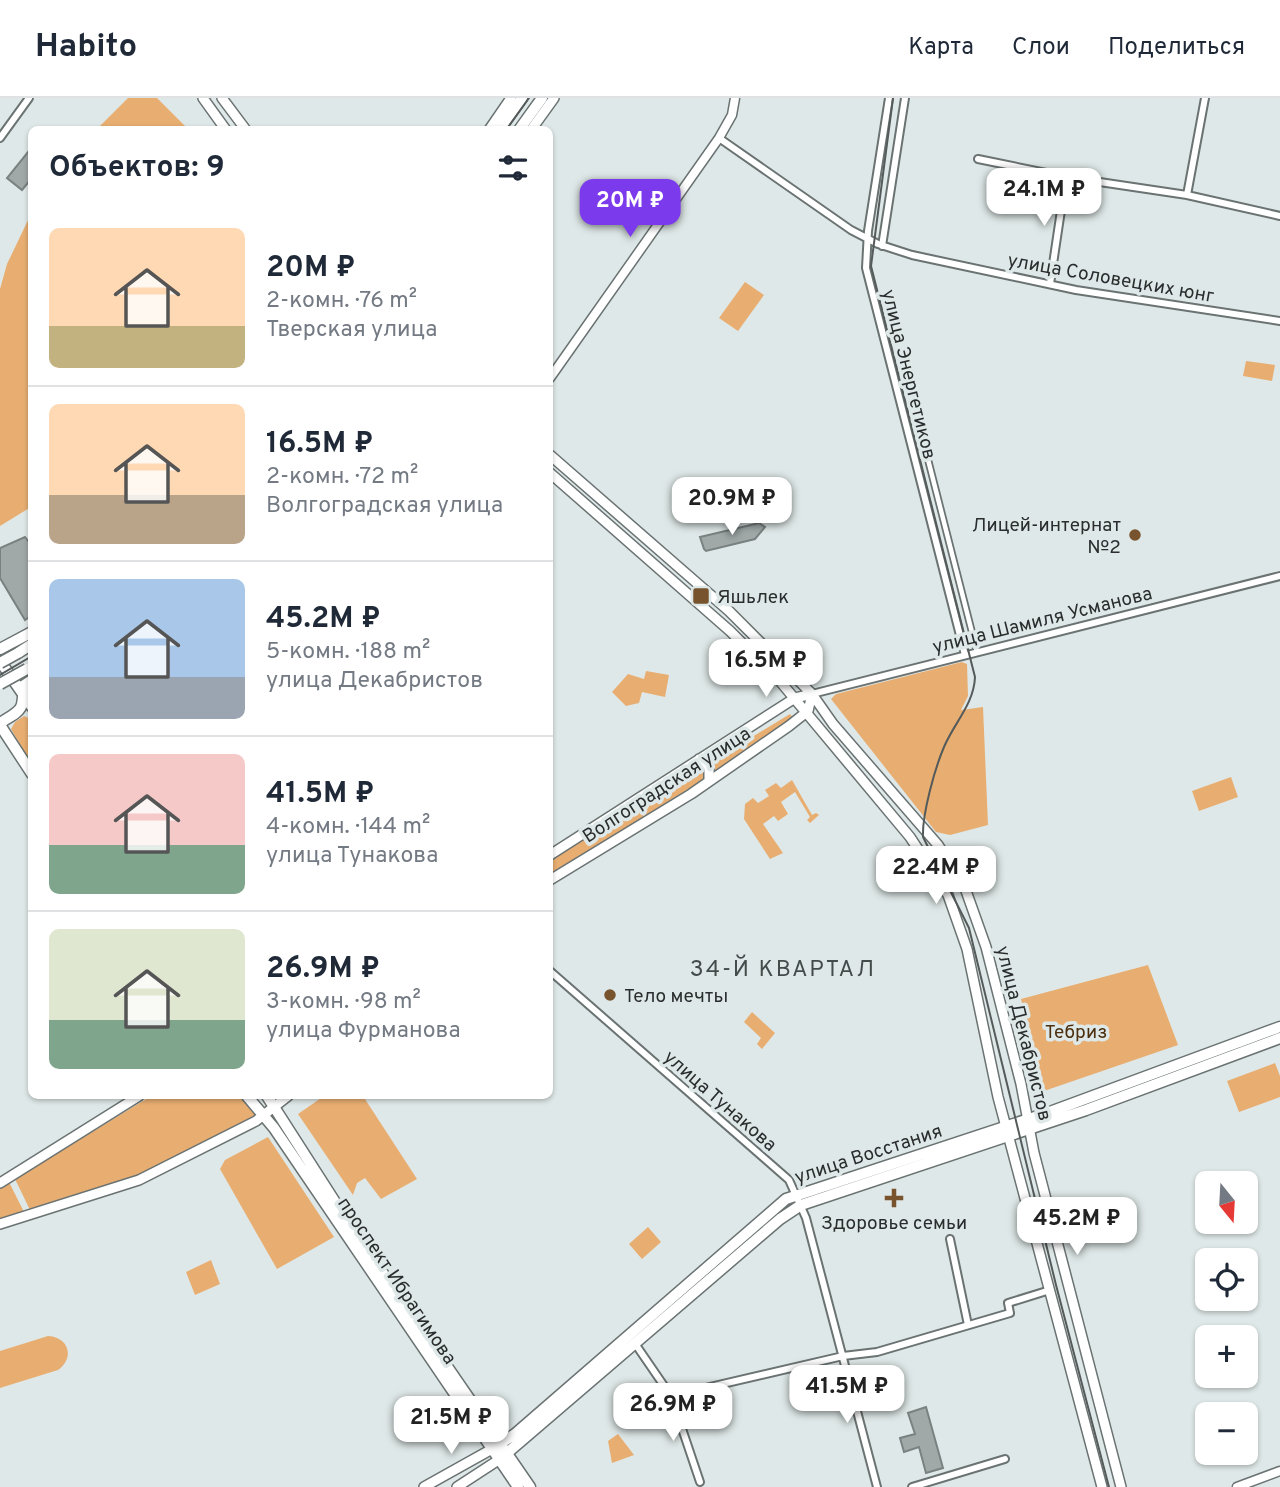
<!DOCTYPE html>
<html lang="ru">
<head>
<meta charset="utf-8">
<style>
  :root { --surface:#fff; --page:#f6f6f7; --text:#1f2937; --muted:#747a83; --line:#e0e1e3; --accent:#7c3aed }
  body { margin:0; font-family:Overpass,sans-serif; background:var(--page); color:var(--text); height:100vh; display:flex; flex-direction:column; font-size:26px; white-space:nowrap }
  * { box-sizing:border-box; margin:0 }
  p { font-size:23px; color:var(--muted) }
  .icon { flex:none; width:38px; height:38px; fill:none; stroke:currentColor; stroke-width:2; stroke-linecap:round; stroke-linejoin:round }
  .map { position:relative; flex:1; overflow:hidden }
  .drawer { position:absolute; left:28px; top:28px; width:525px; height:973px; display:flex; flex-direction:column; background:var(--surface); border-radius:10px; box-shadow:0 2px 5px #0004 }
  .drawer>* { flex:none }
  .needle { width:46px; rotate:162deg }
  .buttons { position:absolute; left:1195px; top:1073px; display:grid; gap:14px }
  .buttons a { display:grid; place-items:center; width:63px; height:63px; border-radius:10px; background:var(--surface); box-shadow:0 2px 5px #0004; font-size:35px }
  .price { position:absolute; translate:-50% -60px; padding:0 16px; border-radius:14px; background:#fff; color:#222; font-size:23px; line-height:46px; filter:drop-shadow(0 2px 4px #0008) }
  .price::after { content:''; position:absolute; left:50%; top:42px; width:21px; height:16px; margin-left:-10px; background:inherit; clip-path:polygon(0 0,100% 0,50% 100%) }
  .price.active { background:var(--accent); color:#fff }
  ul { padding:0; list-style:none }
  li { display:flex; align-items:center; gap:21px; height:175px; padding:0 21px }
  li+li { border-top:2px solid var(--line) }
  li span { display:grid; place-items:center; flex:none; width:196px; height:140px; border-radius:10px; color:#555 }
  li>.icon { margin-inline-start:auto }
  span .icon { width:84px; height:84px; fill:#fffc; stroke-width:1 }
  li b { font-size:30px }
  h2 { display:flex; justify-content:space-between; align-items:center; height:84px; padding:0 21px; font-size:30px }
  header { display:flex; align-items:center; gap:42px; box-sizing:border-box; height:98px; padding:0 35px; background:var(--surface); border-bottom:2px solid var(--line) }
  header strong { font-size:33px }
  nav { display:flex; gap:38px; margin-inline-start:auto; font-size:24px }
  .map>svg:first-child { display:block }
</style>
</head>
<body>
<header>
<strong>Habito</strong>
<nav><a>Карта</a><a>Слои</a><a>Поделиться</a></nav>
</header>
<div class="map">
<svg width="1280" height="1389" viewBox="0 0 1280 1389">
  <rect width="100%" height="100%" fill="#dfe8e8"/>
  <path fill="#e8ae71" d="M128,0H157L188,31H97Z
    M31,116V409L0,428V191L7,166Z
    M745,184L764,197L738,233L719,220Z
    M1246,263L1275,267L1272,283L1243,278Z
    M962,564L967,566L968,598L961,612L983,609L988,727L950,737L936,734L831,601L836,596Z
    M646,573L669,577L665,599L642,594L639,605L626,608L612,594L628,576L644,581Z
    M790,616L794,621L715,674L714,666L709,665Z
    M24,618L31,621V666L11,631L15,624Z
    M700,669L706,670V680L550,777V761Z
    M1231,679L1238,699L1199,713L1192,693Z
    M792,682L812,717L816,715L819,717L810,725L807,722L810,719L795,694L781,704L788,716L778,723L774,718L763,726L783,755L770,761L744,721L745,706L753,700L758,705L769,698L765,692L776,685L781,690Z
    M1148,867L1178,947L1044,993L1021,901Z
    M752,914L775,935L762,951L757,946L761,940L744,924Z
    M1275,965L1280,978V999L1239,1014L1227,983Z
    M151,998H241L256,1018L140,1078L30,1112L15,1081Z
    M324,998H363L417,1081L381,1101L365,1080L357,1085L353,1097L298,1016Z
    M268,1039L334,1139L277,1171L220,1071L225,1062Z
    M9,1084L24,1114L0,1122V1089Z
    M648,1129L661,1144L642,1161L629,1146Z
    M211,1162L220,1186L195,1197L186,1174Z
    M48,1238C69,1239 75,1260 58,1272L0,1290V1253Z
    M618,1336L634,1357L612,1365L608,1343Z"/>
  <path fill="#a0a8a8" stroke="#798181" stroke-width="2" d="M32,49V80L22,92L7,80Z
    M759,425L765,429L755,441L706,453L704,451L700,439Z
    M25,439L32,448V517L25,522L0,480V450Z
    M926,1309L943,1370L926,1375L919,1349L904,1354L900,1340L915,1336L908,1315Z"/>
  <g fill="none" stroke-linecap="round" stroke-linejoin="round">
    <g stroke="#6a7272" stroke-width="8">
      <path id="pedestrian" d="M921,334L977,554"/>
    </g>
    <g stroke="#6a7272" stroke-width="10">
      <path id="minor" d="M889,0L868,133L866,170L965,557
        M0,40L29,0
        M719,40L851,132L878,146L912,157L1076,192L1280,223
        M978,61L1066,79L1187,97L1280,118
        M1187,97L1205,0
        M882,148L905,0
        M1050,186L1066,79
        M812,596L1280,478
        M550,873L789,1082L806,1120L877,1389
        M950,1141L968,1227
        M636,1247L671,1298L700,1384
        M671,1298L843,1258L877,1254L1010,1215L1008,1205L1050,1192
        M912,1389L1005,1361"/>
    </g>
    <g stroke="#6a7272" stroke-width="11">
      <path id="tertiary" d="M550,280L719,40L732,17L735,0
        M1237,1389L1280,1373"/>
    </g>
    <g stroke="#6a7272" stroke-width="12">
      <path id="secondary" d="M203,0L226,32
        M222,0L246,32
        M489,32L511,0
        M531,32L554,0
        M550,357L729,513L812,596L833,626L938,747L965,790L986,849L1021,986L1034,1055L1121,1389
        M550,375L730,533L779,582L910,739L948,797L967,851L998,999L1102,1389
        M699,661L709,669V682
        M550,757L795,600L812,596
        M550,782L691,696L789,628L808,613L812,596
        M0,1085L139,998
        M0,1126L139,1082L256,1023L288,998
        M424,1389L492,1351
        M457,1389L500,1361"/>
    </g>
    <g stroke="#6a7272" stroke-width="13">
      <path id="primary" d="M499,32L522,0
        M519,32L542,0
        M0,551L32,534
        M18,555L32,546
        M0,563L32,609
        M0,625C21,612 24,613 23,588L32,582
        M0,627L32,676
        M247,998L274,1030L518,1389
        M267,998L351,1129L530,1389
        M492,1351L515,1336L786,1101L1047,1015L1280,929
        M500,1361L780,1121L801,1107L1086,1012L1280,940"/>
    </g>
    <use href="#pedestrian" stroke="#fff" stroke-width="4.5"/>
    <use href="#minor" stroke="#fff" stroke-width="6"/>
    <use href="#tertiary" stroke="#fff" stroke-width="8"/>
    <use href="#secondary" stroke="#fff" stroke-width="9"/>
    <use href="#primary" stroke="#fff" stroke-width="10"/>
    <path stroke="#555a5a" stroke-width="2" d="M893,0L871,168L975,579C974,606 954,625 944,649C935,670 922,716 923,739L969,830L1056,1187L1109,1389
      M506,32L529,0
      M0,577L32,558"/>
    <g stroke="#6a7272" stroke-width="13" stroke-linecap="butt">
      <path id="primary-bridge" d="M0,565L18,555
        M0,586L27,571"/>
    </g>
    <use href="#primary-bridge" stroke="#fff" stroke-width="10"/>
  </g>
  <g fill="#77542d" stroke="#dfe8e8" stroke-width="2.5">
    <circle cx="1135" cy="437" r="7"/>
    <rect x="692" y="489" width="18" height="18" rx="3.5"/>
    <circle cx="610" cy="897" r="7"/>
    <path d="M890.5 1089.5h7v7h7v7h-7v7h-7v-7h-7v-7h7z"/>
  </g>
  <g text-anchor="middle" stroke-width="7" stroke-linejoin="round" paint-order="stroke">
    <g font-size="19" fill="#2a2d2d" stroke="#dfe8e8">
      <text transform="translate(1111 179) rotate(10)" y="7">улица Соловецких юнг</text>
      <text transform="translate(910 276) rotate(76)" y="7">улица Энергетиков</text>
      <text transform="translate(1042 521) rotate(-14)" y="7">улица Шамиля Усманова</text>
      <text transform="translate(666 686) rotate(-33)" y="7">Волгоградская улица</text>
      <text transform="translate(1025 935) rotate(76)" y="7">улица Декабристов</text>
      <text transform="translate(721 1002) rotate(41)" y="7">улица Тунакова</text>
      <text transform="translate(868 1055) rotate(-18)" y="7">улица Восстания</text>
      <text transform="translate(398 1182) rotate(56)" y="7">проспект Ибрагимова</text>
    </g>
    <g font-size="19" fill="#2a2d2d" stroke="#dfe8e8" text-anchor="start">
      <text x="1121" y="433" text-anchor="end">Лицей-интернат<tspan x="1121" dy="22">№2</tspan></text>
      <text x="717" y="505">Яшьлек</text>
      <text x="624" y="904">Тело мечты</text>
      <text x="894" y="1131" text-anchor="middle">Здоровье семьи</text>
    </g>
    <g font-size="19" fill="#4b2f0e" stroke="#dfe8e8">
      <text x="1076" y="940">Тебриз</text>
    </g>
    <g font-size="23" letter-spacing="2" fill="#444c4b" stroke="#dfe8e8">
      <text x="783" y="878">34-Й КВАРТАЛ</text>
    </g>
  </g>
</svg>
<div class="buttons">
<a><svg class="needle" viewBox="-14 -14 28 28"><path d="M0-13l5 13h-10z" fill="#e53935"/><path d="M0 13l5-13h-10z" fill="#747a83"/></svg></a>
<a><svg class="icon" aria-label="locate" viewBox="0 0 24 24"><circle cx="12" cy="12" r="6"/><path d="M12 2v4M12 18v4M2 12h4M18 12h4"/></svg></a>
<a>+</a>
<a>−</a>
</div>
<b class="price" style="left:1044px;top:130px">24.1M ₽</b>
<b class="price active" style="left:630px;top:141px">20M ₽</b>
<b class="price" style="left:732px;top:439px">20.9M ₽</b>
<b class="price" style="left:766px;top:601px">16.5M ₽</b>
<b class="price" style="left:936px;top:808px">22.4M ₽</b>
<b class="price" style="left:1077px;top:1159px">45.2M ₽</b>
<b class="price" style="left:847px;top:1327px">41.5M ₽</b>
<b class="price" style="left:673px;top:1345px">26.9M ₽</b>
<b class="price" style="left:451px;top:1358px">21.5M ₽</b>
<section class="drawer">
<h2>Объектов: 9<svg class="icon" aria-label="filters" viewBox="0 0 24 24"><path d="M4 7h16M4 17h16"/><circle cx="9" cy="7" r="2"/><circle cx="15" cy="17" r="2"/></svg></h2>
<ul>
<li><span style="background:linear-gradient(#ffd9b3 70%,#c2b280 0)"><svg class="icon" aria-label="home" viewBox="0 0 24 24"><path d="M3 11l9-7 9 7M6 9v11h12V9"/></svg></span><div><b>20M ₽</b><p>2-комн. · 76 m²</p><p>Тверская улица</p></div></li>
<li><span style="background:linear-gradient(#ffd9b3 65%,#b9a48a 0)"><svg class="icon" aria-label="home" viewBox="0 0 24 24"><path d="M3 11l9-7 9 7M6 9v11h12V9"/></svg></span><div><b>16.5M ₽</b><p>2-комн. · 72 m²</p><p>Волгоградская улица</p></div></li>
<li><span style="background:linear-gradient(#a9c7e8 70%,#9aa5b1 0)"><svg class="icon" aria-label="home" viewBox="0 0 24 24"><path d="M3 11l9-7 9 7M6 9v11h12V9"/></svg></span><div><b>45.2M ₽</b><p>5-комн. · 188 m²</p><p>улица Декабристов</p></div></li>
<li><span style="background:linear-gradient(#f6c9c9 65%,#7fa58c 0)"><svg class="icon" aria-label="home" viewBox="0 0 24 24"><path d="M3 11l9-7 9 7M6 9v11h12V9"/></svg></span><div><b>41.5M ₽</b><p>4-комн. · 144 m²</p><p>улица Тунакова</p></div></li>
<li><span style="background:linear-gradient(#dfe7d0 65%,#7fa58c 0)"><svg class="icon" aria-label="home" viewBox="0 0 24 24"><path d="M3 11l9-7 9 7M6 9v11h12V9"/></svg></span><div><b>26.9M ₽</b><p>3-комн. · 98 m²</p><p>улица Фурманова</p></div></li>
</ul>
</section>
</div>
</body>
</html>
